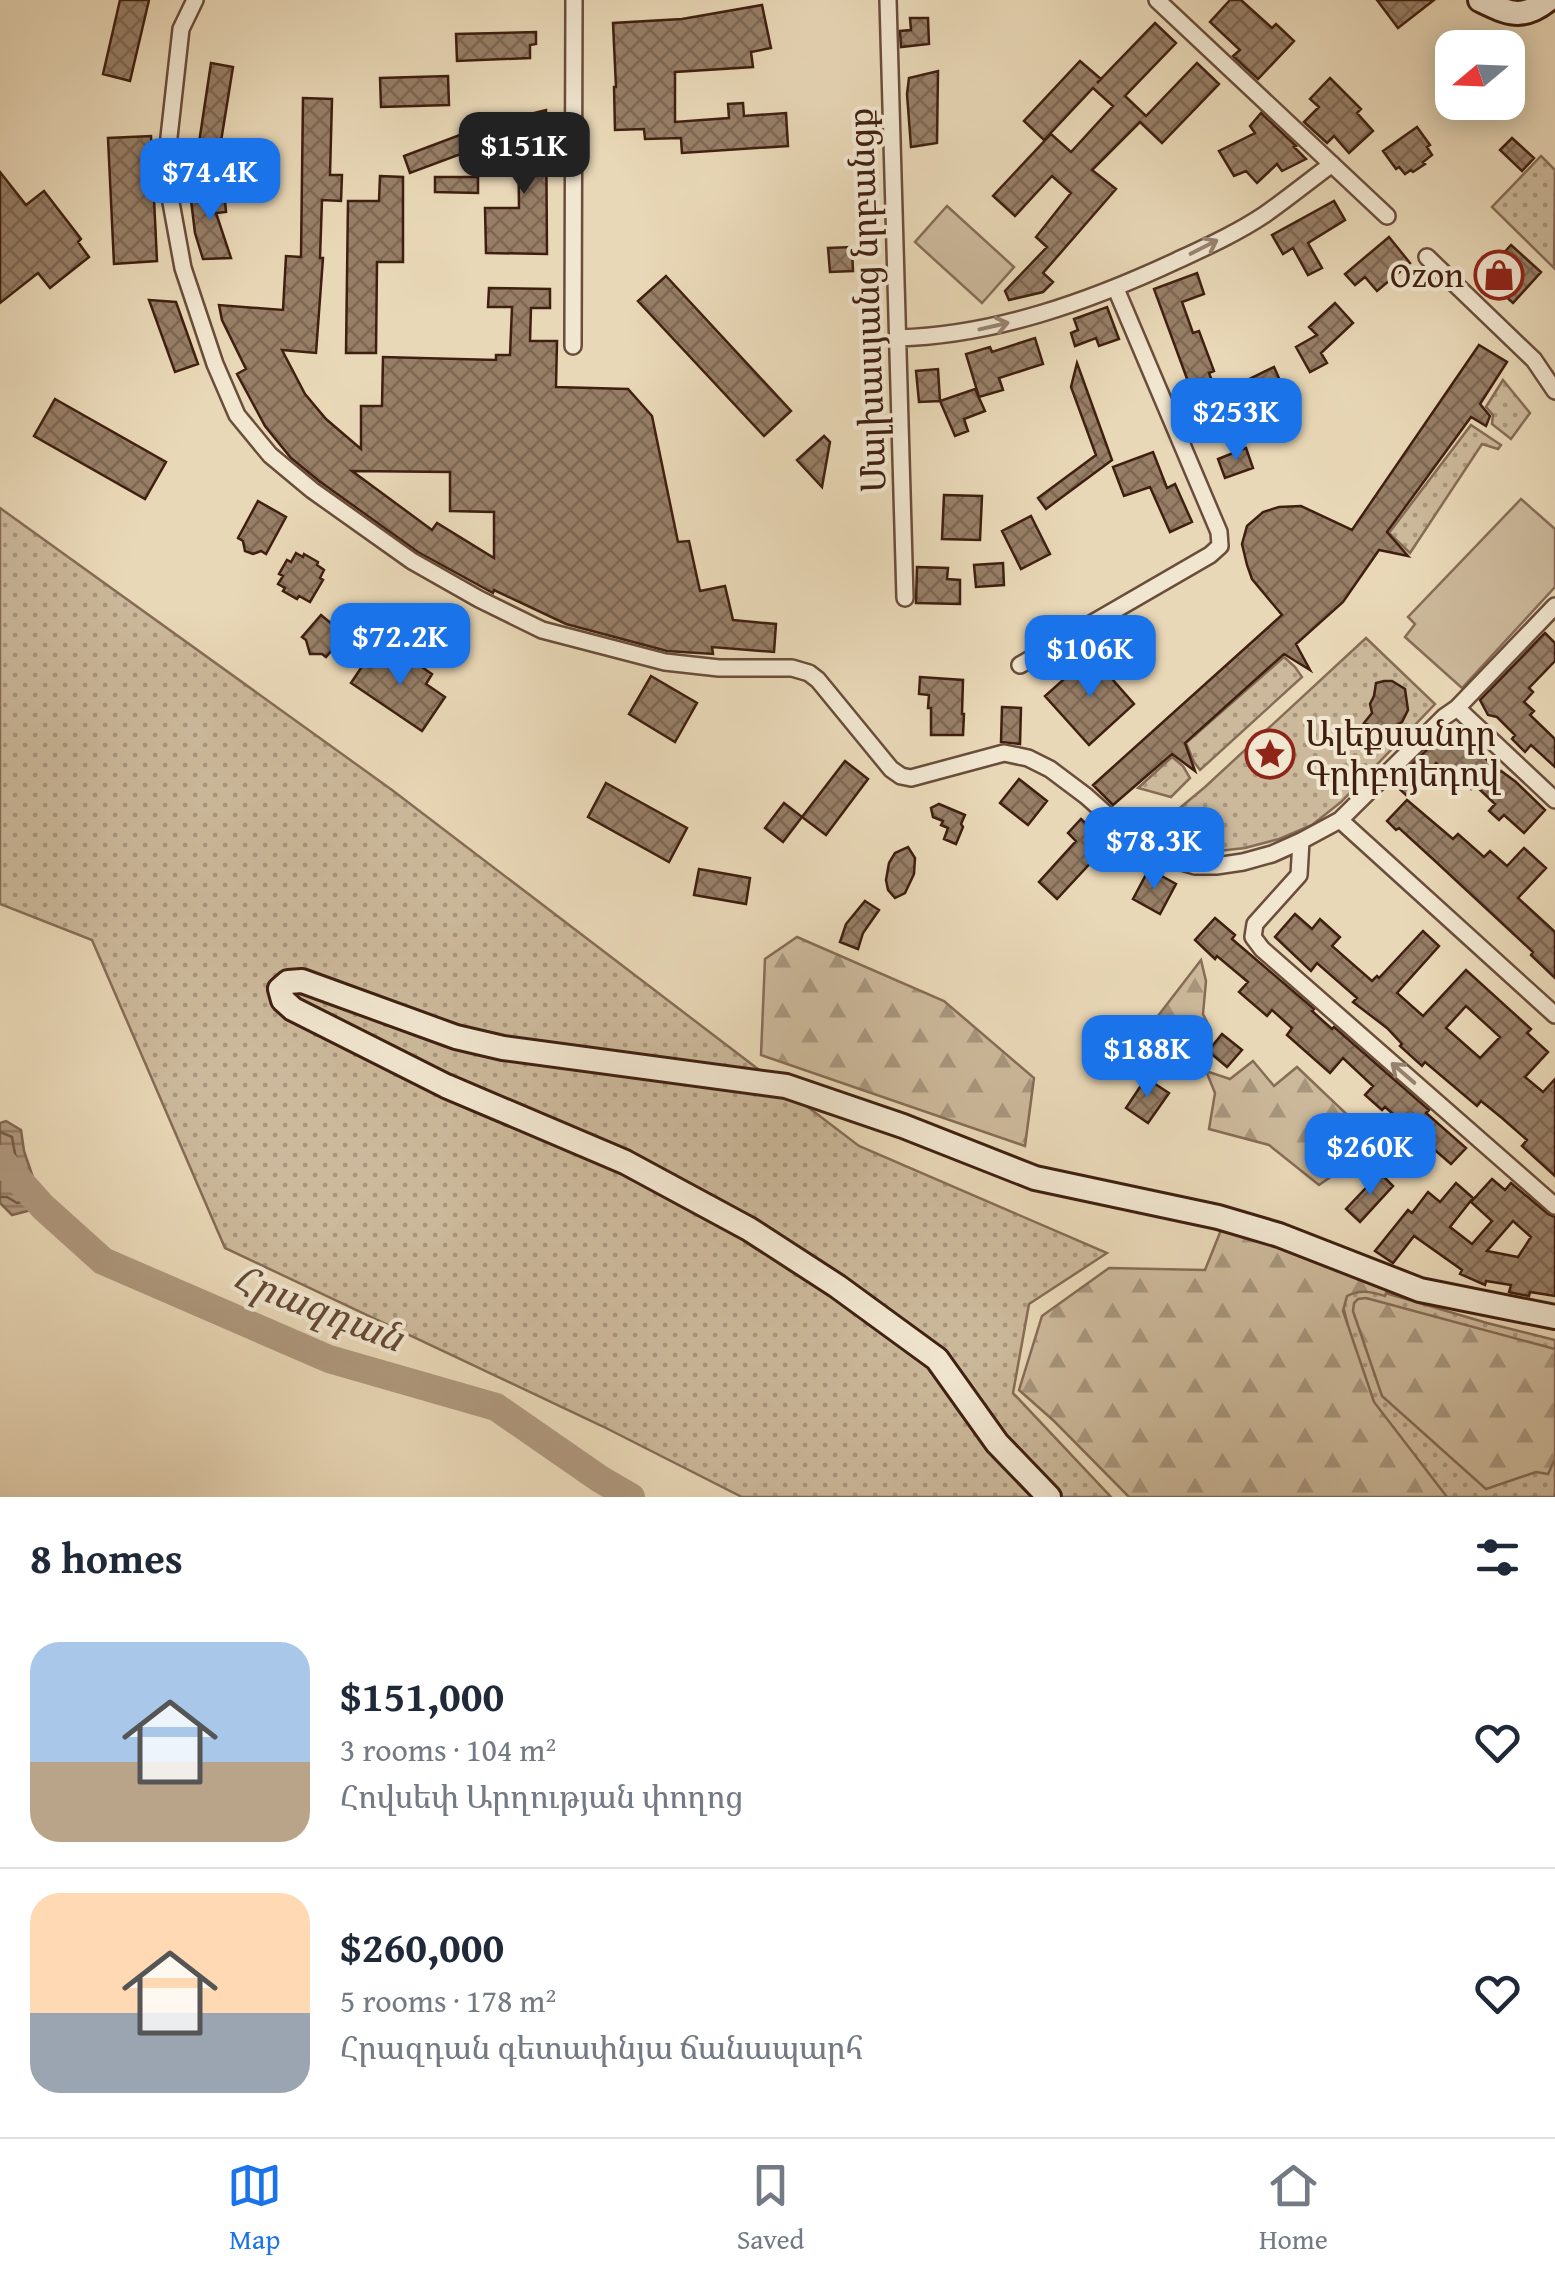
<!DOCTYPE html>
<html lang="en">
<head>
<meta charset="utf-8">
<style>
  :root { --surface:#fff; --page:#f6f6f7; --text:#1f2937; --muted:#747a83; --line:#e0e1e3; --accent:#1a73e8 }
  body { margin:0; font-family:"Gentium Book Plus","Noto Serif Armenian",serif; background:var(--page); color:var(--text); height:100vh; display:flex; flex-direction:column; font-size:38px; white-space:nowrap }
  * { box-sizing:border-box; margin:0 }
  p { font-size:32px; color:var(--muted) }
  .icon { flex:none; width:55px; height:55px; fill:none; stroke:currentColor; stroke-width:2; stroke-linecap:round; stroke-linejoin:round }
  .map { position:relative; height:1497px; overflow:hidden }
  .drawer { display:flex; flex-direction:column; background:var(--surface); flex:1 }
  .drawer>* { flex:none }
  .needle { width:65px; rotate:251deg }
  .tools { position:absolute; left:1435px; top:30px; display:grid; gap:20px }
  .tools a { display:grid; place-items:center; width:90px; height:90px; border-radius:20px; background:var(--surface); box-shadow:0 5px 25px #0003; font-size:50px }
  .price { position:absolute; translate:-50% -85px; padding:0 22px; border-radius:20px; background:var(--accent); color:#fff; font-size:32px; line-height:65px; filter:drop-shadow(0 2px 5px #0008) }
  .price::after { content:''; position:absolute; left:50%; top:60px; width:30px; height:22px; margin-left:-15px; background:inherit; clip-path:polygon(0 0,100% 0,50% 100%) }
  .price.current { background:#222; color:#fff }
  ul { padding:0; list-style:none }
  li { display:flex; align-items:center; gap:30px; height:250px; padding:0 30px }
  li+li { border-top:2px solid var(--line) }
  li span { display:grid; place-items:center; flex:none; width:280px; height:200px; border-radius:30px; color:#555 }
  li>.icon { margin-inline-start:auto }
  span .icon { width:120px; height:120px; fill:#fffc; stroke-width:1 }
  li b { font-size:42px }
  h2 { display:flex; justify-content:space-between; align-items:center; height:120px; padding:0 30px; font-size:42px }
  .menu { display:flex; justify-content:space-around; align-items:center; height:140px; border-top:2px solid var(--line); background:var(--surface); font-size:28px; color:var(--muted) }
  .menu a { display:grid; justify-items:center; gap:5px }
  .menu .current { color:var(--accent) }
  .map>svg:first-child { display:block }
</style>
</head>
<body>
<div class="map">
<svg width="1555" height="1497" viewBox="0 0 1555 1497">
  <defs>
    <pattern id="grass-dots" width="8" height="8" patternUnits="userSpaceOnUse" patternTransform="scale(2.5)"><rect width="8" height="8" fill="#ccb99b"/><path d="M2 2h.1M6 6h.1" fill="none" stroke="#a7967d" stroke-width="1.8" stroke-linecap="round"/></pattern>
    <pattern id="forest-firs" width="22" height="20" patternUnits="userSpaceOnUse" patternTransform="scale(2.5)"><rect width="22" height="20" fill="#ccb99b"/><path d="M5 1l3.5 6h-7zM16 11l3.5 6h-7z" fill="#a7967d"/></pattern>
    <pattern id="water-rules" width="6" height="5" patternUnits="userSpaceOnUse" patternTransform="scale(2.5)"><rect width="6" height="5" fill="#af997e"/><path d="M0 2.5h6" fill="none" stroke="#907c66"/></pattern>
    <pattern id="building-cross-hatch" width="8" height="8" patternUnits="userSpaceOnUse" patternTransform="scale(2.5)"><rect width="8" height="8" fill="#977f67"/><path d="M0 0l8 8M0 8l8-8" fill="none" stroke="#7d6753"/></pattern>
  </defs>
  <rect width="100%" height="100%" fill="#e9d8b7"/>
  <filter id="stains"><feTurbulence type="fractalNoise" baseFrequency=".002" numOctaves="4"/><feColorMatrix values="0 0 0 0 .2 0 0 0 0 .09 0 0 0 0 .02 0 0 0 .5 -.17"/></filter>
  <radialGradient id="worn" r=".72"><stop offset=".6" stop-color="#630" stop-opacity="0"/><stop offset="1" stop-color="#630" stop-opacity=".3"/></radialGradient>
  <path fill="url(#grass-dots)" stroke="#866c56" stroke-width="2.5" d="M1541,156L1555,170L1554,268L1492,207Z
    M1503,380L1530,413L1511,439L1492,424L1493,415L1486,407Z
    M1471,425L1501,445L1498,449L1482,444L1410,553L1389,533Z
    M0,508L392,790L859,1146L1107,1253L1029,1304L1013,1393L1111,1497H742L602,1426L225,1248L92,940L0,904Z
    M1366,638L1435,704L1341,802L1312,825L1279,839L1245,848L1218,851H1195L1172,846L1151,832L1205,787Z
    M1284,657L1295,667L1302,677L1200,770L1194,762L1186,743Z
    M1172,757L1183,766L1190,778L1171,797L1138,788Z
    M1338,1286H1362L1487,1323L1555,1340V1497H1438L1371,1418Z"/>
  <path fill="url(#forest-firs)" stroke="#866c56" stroke-width="2.5" d="M797,937L944,1001L1034,1078L1025,1146L761,1055L765,959Z
    M1201,960L1206,981L1203,1014L1211,1030L1183,1078L1141,1038Z
    M1253,1061L1274,1086L1297,1067L1378,1144L1319,1185L1269,1145L1209,1129L1215,1093L1206,1071L1230,1079Z
    M1223,1225L1389,1285L1385,1296C1371,1292 1361,1289 1347,1296L1343,1311L1374,1402L1447,1497H1129L1054,1421L1019,1390L1042,1316L1109,1268L1205,1270Z
    M1366,1298L1555,1349V1459L1548,1474L1536,1472L1486,1489L1382,1396L1353,1311L1354,1303L1358,1299Z"/>
  <path fill="#ccb99b" stroke="#866c56" stroke-width="2.5" d="M947,206L1014,267L982,303L915,242Z
    M1521,499L1555,529V587L1462,688L1405,637L1415,624L1408,617Z"/>
  <path fill="url(#water-rules)" stroke="#826852" stroke-width="2.5" d="M6,1121L21,1130L24,1151L43,1207L12,1215L0,1203V1123Z"/>
  <g fill="none" stroke-linecap="round" stroke-linejoin="round">
    <path stroke="#775c47" stroke-width="2.5" d="M0,1132L12,1137L15,1154L29,1196L26,1201L17,1203L7,1197H0"/>
    <path stroke="#af997e" stroke-width="28" d="M0,1159L43,1207L103,1261L329,1359L496,1407L600,1479L631,1497"/>
  </g>
  <path fill="url(#building-cross-hatch)" stroke="#3f1f10" stroke-width="2.5" fill-rule="evenodd" d="M120,0H149L130,81L103,74Z
    M1230,0H1241L1272,28L1276,24L1294,41L1258,79L1233,56L1240,50L1210,22Z
    M1377,0H1434L1398,28Z
    M762,5L771,48L751,52L753,67L675,72V122L729,118L728,104L743,103L744,116L786,113L788,146L682,153L681,138L645,139L644,129L615,130L614,87H616L613,23L682,19Z
    M910,18H928L929,44L901,47L900,31L911,30Z
    M1155,23L1176,43L1125,96L1146,116L1197,63L1219,84L1162,143L1140,122L1092,170L1116,189L1043,273L1053,282L1043,292L1009,300L1005,291L1047,247L1036,237L1071,193L1052,176L1015,216L993,196L1051,134L1071,152L1113,106L1093,88L1044,140L1024,121L1080,61L1101,79L1097,83Z
    M536,32V44L530,45V58L457,61L456,34Z
    M211,63L233,67L217,166L196,163Z
    M938,71L937,143L911,147L907,94L909,78Z
    M448,76L449,105L381,107L380,78Z
    M1330,78L1361,109L1357,113L1373,131L1349,153L1334,136L1327,143L1304,122L1319,107L1310,99Z
    M303,98L332,99L330,175H342L341,201L322,200L320,258H323L316,353L282,350L305,394L326,419L361,449V406H382L383,357L496,360V355H510L512,307H488L489,288L550,289V308H531L530,341H557L556,387L628,389L652,416L678,542L689,541L700,591L725,586L733,620L776,624L774,652L712,647L713,654L667,651L566,624L494,590L493,593L418,552L319,481L291,458L265,426L237,374L246,369L222,320L219,305L283,310L286,256L301,257ZM352,471L450,472V511L494,512V558L437,523L432,530Z
    M546,110L547,254L486,253L485,208H519L518,117Z
    M1261,113L1296,146L1294,147L1306,159L1282,171L1277,164L1257,183L1246,171L1234,176L1219,151L1255,133L1250,126Z
    M494,122L501,139L410,173L404,156Z
    M1417,127L1430,145L1427,147L1432,155L1423,162L1425,164L1413,172L1411,170L1405,174L1399,167L1396,169L1383,151Z
    M151,136L157,261L114,264L108,138Z
    M1512,138L1534,158L1522,171L1500,150Z
    M0,172L26,205L44,191L81,239L78,242L89,257L50,288L38,273L0,303Z
    M380,176L403,177V262H377L376,353H346L348,201H379Z
    M435,177H478V193L435,192Z
    M224,188L226,212L216,213L231,258L203,259L195,233L190,192Z
    M1334,201L1345,220L1308,243L1322,268L1308,275L1293,248L1283,254L1272,235Z
    M1389,237L1410,263L1377,291L1365,277L1355,285L1345,274Z
    M1511,245L1541,272L1513,303L1483,276Z
    M852,247L853,271L830,272L828,248Z
    M1197,273L1204,294L1182,302L1193,333L1199,331L1214,371L1209,373L1222,408L1251,395L1245,381L1274,367L1281,383L1273,387L1281,403L1207,433L1154,289Z
    M666,276L791,411L764,436L638,301Z
    M149,300L176,302L198,364L175,372Z
    M1335,303L1353,323L1321,353L1327,363L1310,372L1296,347L1317,335L1309,327Z
    M1107,307L1119,339L1099,346L1096,338L1075,346L1071,333L1078,330L1074,319Z
    M1035,338L1043,364L999,378L1003,390L979,397L966,354L990,347L992,352Z
    M1479,345L1507,362L1480,404L1490,416L1486,426L1471,417L1387,532L1408,556L1379,550L1343,602L1296,644L1310,670L1284,654L1185,743L1195,771L1172,754L1113,805L1093,785L1282,615L1252,579L1247,565L1242,544L1247,526L1263,512L1279,507L1301,506L1352,530Z
    M1077,363L1112,460L1046,509L1038,498L1096,455L1071,387Z
    M938,369L940,401L919,402L916,371Z
    M975,389L985,411L964,419L968,431L955,436L940,401Z
    M55,399L166,462L145,499L34,436Z
    M824,436L830,442L822,487L797,460Z
    M1246,448L1253,468L1225,478L1218,459Z
    M1153,452L1167,488L1175,484L1192,522L1170,532L1150,487L1124,496L1113,467Z
    M944,495L982,496L980,540L942,539Z
    M258,501L286,517L266,554L261,551L253,554L245,551L243,541L238,538Z
    M1031,516L1050,554L1021,569L1002,531Z
    M296,553L303,557L304,554L318,562L317,565L324,570L320,578L323,580L310,602L299,596L297,599L283,591L285,588L278,584L283,576L279,574L287,560L291,562Z
    M1003,563L1004,585L976,587L974,565Z
    M917,567L948,568L947,579L960,580V604L916,603Z
    M321,615L345,635L326,657L322,654H310L306,640L302,637Z
    M1545,633L1555,643V661L1529,688L1533,692L1524,702L1534,711L1530,715L1555,739V767L1531,745L1525,752L1512,739L1515,735L1497,717L1488,715L1480,700Z
    M400,652L432,674L426,684L445,697L422,731L351,683L371,653L390,666Z
    M1091,655L1134,704L1089,745L1045,696Z
    M651,676L697,703L675,742L629,714Z
    M920,677L963,680L962,714H964L963,735H931V708H928L929,695L919,694Z
    M1384,681H1392L1405,689L1408,710L1402,722L1388,730H1380L1364,723L1372,713L1370,704L1374,696L1376,683Z
    M1002,707L1021,708L1020,744L1001,742Z
    M1451,726L1500,772L1501,771L1516,782L1545,810L1524,833L1504,815L1499,820L1489,811L1495,804L1475,785L1471,789L1457,776L1454,780L1436,763L1406,795L1393,783Z
    M845,761L868,779L826,835L802,817Z
    M1019,779L1047,801L1028,825L1000,803Z
    M606,783L687,828L669,862L588,817Z
    M1407,800L1453,839L1458,834L1484,857L1490,851L1507,866L1524,848L1546,868L1518,898L1555,932V978L1531,955L1533,952L1434,860L1399,828L1396,830L1387,821Z
    M784,803L802,817L783,842L765,828Z
    M939,804L965,815L961,824L963,827L956,844L944,839L948,828L941,825L943,821L933,817L931,808Z
    M1081,819L1108,844L1057,899L1039,882L1076,841L1068,833Z
    M908,847L915,858L914,874L905,893L895,898L888,890L886,880L889,863L895,853Z
    M699,869L750,878L746,904L694,895Z
    M1149,869L1176,884L1160,914L1133,899Z
    M865,901L879,910L863,933L858,949L840,942L846,924Z
    M1295,914L1312,929L1320,919L1340,937L1332,946L1372,981L1377,976L1379,978L1423,931L1439,946L1397,993L1423,1016L1466,970L1531,1029L1527,1033L1548,1052L1525,1077L1543,1092L1555,1079V1176L1522,1146L1527,1140L1502,1118L1481,1101L1477,1106L1425,1062L1422,1066L1400,1046L1402,1044L1387,1028L1353,1002L1357,998L1317,963L1311,971L1275,937ZM1466,1006L1500,1037L1480,1058L1446,1028Z
    M1215,918L1235,935L1232,939L1314,1009L1312,1011L1332,1029L1334,1027L1429,1110L1426,1113L1466,1148L1451,1164L1385,1107L1382,1110L1365,1095L1373,1086L1343,1058L1330,1073L1287,1035L1292,1028L1272,1010L1267,1016L1239,992L1248,982L1217,956L1215,959L1195,940Z
    M1222,1034L1242,1050L1227,1067L1208,1051Z
    M1146,1078L1169,1093L1148,1123L1126,1108Z
    M1380,1173L1393,1186L1360,1222L1346,1209Z
    M1492,1179L1505,1190L1511,1183L1548,1214L1555,1217V1296L1530,1292L1529,1296L1513,1293L1509,1292L1511,1285L1486,1281L1485,1285L1460,1274L1462,1270L1414,1236L1393,1263L1375,1251L1408,1210L1412,1213L1428,1192L1440,1202L1456,1183L1473,1198L1450,1227L1472,1244L1492,1221L1471,1202ZM1513,1221L1531,1237L1518,1257L1487,1251Z"/>
  <g fill="none" stroke-linecap="round" stroke-linejoin="round">
    <g stroke="#6a4d3a" stroke-width="20">
      <path id="street" d="M195,0L181,29L169,137L170,197L183,268L215,364L237,415L270,455L312,490L412,561L479,599L542,630L665,662L719,668H792L809,673L818,680L891,769L901,776L911,778L1004,753L1028,758L1050,769L1086,796L1140,844L1168,858L1195,866H1216L1243,862L1272,854L1301,841L1340,820L1444,717L1457,708L1555,606
        M888,0L905,598
        M1157,0L1387,216
        M1427,257L1534,360L1555,391
        M898,338C995,335 1088,302 1176,261C1206,247 1237,233 1264,215C1287,199 1309,181 1332,164
        M573,346L574,0
        M1020,665L1210,555L1220,546L1219,532L1116,289
        M1457,708L1555,800
        M1340,820L1555,1015
        M1301,841L1299,875L1255,924L1253,937L1262,949L1555,1206"/>
    </g>
    <g stroke="#3f1f10" stroke-width="28">
      <path id="secondary" d="M1480,0C1507,13 1522,21 1548,0
        M1049,1497L997,1443L937,1359L837,1286L749,1229L625,1162L446,1086L293,1009L283,1000L280,989L288,982L302,981L456,1037L503,1048L786,1086L903,1126L1035,1178L1218,1217L1279,1235L1420,1290L1555,1317"/>
    </g>
    <use href="#street" stroke="#f1e6d0" stroke-width="15"/>
    <use href="#secondary" stroke="#f1e6d0" stroke-width="22"/>
  </g>
  <defs><path id="oneway-shaft" d="M-6 0H5M1.5-3L5.5 0L1.5 3" fill="none" stroke-width="1.6" stroke-linecap="round" stroke-linejoin="round" transform="scale(2.5)"/></defs>
  <g stroke="#988270">
    <use href="#oneway-shaft" transform="translate(1204 247) rotate(-27)"/>
    <use href="#oneway-shaft" transform="translate(994 326) rotate(-13)"/>
    <use href="#oneway-shaft" transform="translate(1403 1073) rotate(-139)"/>
  </g>
  <defs>
    <g id="shop-ring" transform="scale(2.5)"><circle r="9.5" fill="#f1e6d0" stroke="#8f2418" stroke-width="1.5"/><path d="M-5-2.5h2.3a2.7 3.5 0 0 1 5.4 0H5L5.5 6h-11ZM-1.5-2.5h3a1.5 2.3 0 0 0-3 0Z" fill="#8f2418"/></g>
    <g id="sight-ring" transform="scale(2.5)"><circle r="9.5" fill="#f1e6d0" stroke="#8f2418" stroke-width="1.5"/><path d="M0-6L1.8-2.2L6-1.7L2.9 1.2L3.7 5.4L0 3.3L-3.7 5.4L-2.9 1.2L-6-1.7L-1.8-2.2Z" fill="#8f2418"/></g>
  </defs>
  <g fill-rule="evenodd">
    <use href="#shop-ring" x="1499" y="275"/>
    <use href="#sight-ring" x="1270" y="754"/>
  </g>
  <g text-anchor="middle" stroke-width="8" stroke-linejoin="round" paint-order="stroke">
    <g font-size="35" fill="#3f1f10" stroke="#f1e6d0" text-anchor="end">
      <text x="1464" y="287">Ozon</text>
      <text x="1305" y="746" text-anchor="start">Ալեքսանդր<tspan x="1305" dy="40">Գրիբոյեդով</tspan></text>
    </g>
    <g font-size="35" fill="#3f1f10" stroke="#f1e6d0">
      <text transform="translate(867 300) rotate(-92)" y="12">Մալխասյանց նրբանցք</text>
    </g>
    <g font-size="38" font-style="italic" fill="#664a36" stroke="#f1e6d0">
      <text transform="translate(318 1308) rotate(21)" y="13">Հրազդան</text>
    </g>
  </g>
  <rect width="100%" height="100%" filter="url(#stains)"/>
  <rect width="100%" height="100%" fill="url(#worn)"/>
</svg>
<div class="tools">
<a><svg class="needle" viewBox="-14 -14 28 28"><path d="M0-13l5 13h-10z" fill="#e53935"/><path d="M0 13l5-13h-10z" fill="#747a83"/></svg></a>
</div>
<b class="price current" style="left:524px;top:197px">$151K</b>
<b class="price" style="left:210px;top:223px">$74.4K</b>
<b class="price" style="left:1236px;top:463px">$253K</b>
<b class="price" style="left:400px;top:688px">$72.2K</b>
<b class="price" style="left:1090px;top:700px">$106K</b>
<b class="price" style="left:1154px;top:892px">$78.3K</b>
<b class="price" style="left:1147px;top:1100px">$188K</b>
<b class="price" style="left:1370px;top:1198px">$260K</b>
</div>
<section class="drawer">
<h2>8 homes<svg class="icon" aria-label="filters" viewBox="0 0 24 24"><path d="M4 7h16M4 17h16"/><circle cx="9" cy="7" r="2"/><circle cx="15" cy="17" r="2"/></svg></h2>
<ul>
<li><span style="background:linear-gradient(#a9c7e8 60%,#b9a48a 0)"><svg class="icon" aria-label="home" viewBox="0 0 24 24"><path d="M3 11l9-7 9 7M6 9v11h12V9"/></svg></span><div><b>$151,000</b><p>3 rooms · 104 m²</p><p>Հովսեփ Արղության փողոց</p></div><svg class="icon" aria-label="heart" viewBox="0 0 24 24"><path d="M12 20l-8-8c-3-5 5-10 8-4 3-6 11-1 8 4z"/></svg></li>
<li><span style="background:linear-gradient(#ffd9b3 60%,#9aa5b1 0)"><svg class="icon" aria-label="home" viewBox="0 0 24 24"><path d="M3 11l9-7 9 7M6 9v11h12V9"/></svg></span><div><b>$260,000</b><p>5 rooms · 178 m²</p><p>Հրազդան գետափնյա ճանապարհ</p></div><svg class="icon" aria-label="heart" viewBox="0 0 24 24"><path d="M12 20l-8-8c-3-5 5-10 8-4 3-6 11-1 8 4z"/></svg></li>
</ul>
</section>
<nav class="menu">
<a class="current"><svg class="icon" aria-label="map" viewBox="0 0 24 24"><path d="M3 6l6-2 6 2 6-2v14l-6 2-6-2-6 2zM9 4v14M15 6v14"/></svg>Map</a>
<a><svg class="icon" aria-label="saved" viewBox="0 0 24 24"><path d="M7 4h10v16l-5-4-5 4z"/></svg>Saved</a>
<a><svg class="icon" aria-label="home" viewBox="0 0 24 24"><path d="M3 11l9-7 9 7M6 9v11h12V9"/></svg>Home</a>
</nav>
</body>
</html>
